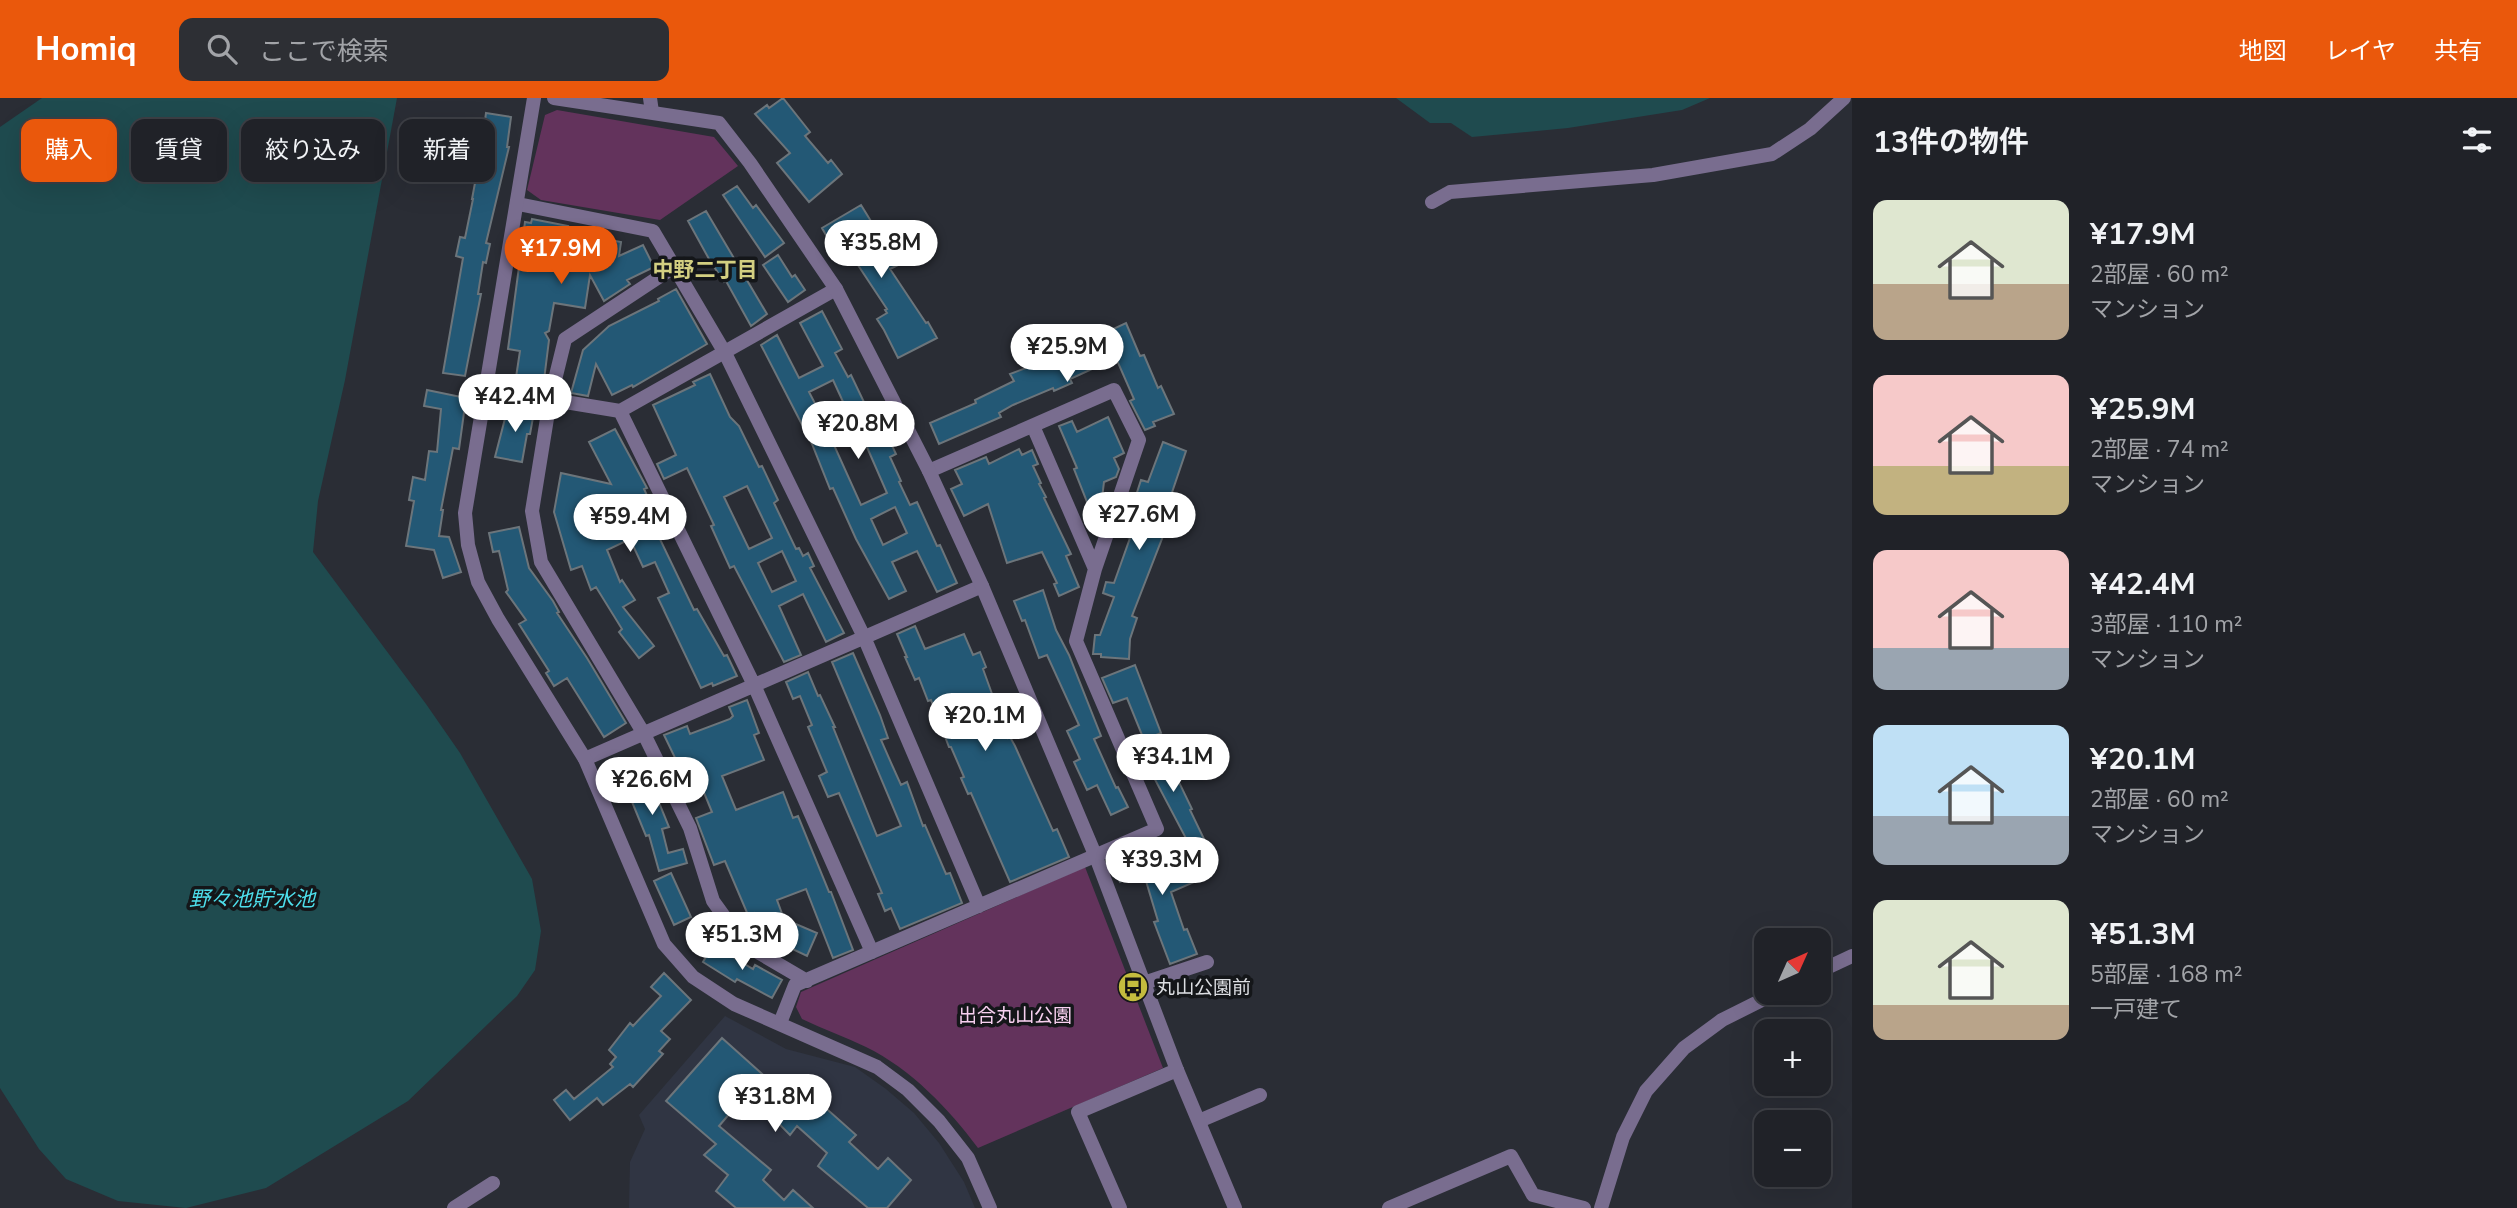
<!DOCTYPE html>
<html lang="ja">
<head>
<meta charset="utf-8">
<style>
  :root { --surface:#202228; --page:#2d2f34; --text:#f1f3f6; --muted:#a2a4a8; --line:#3d3f45; --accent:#ea580c }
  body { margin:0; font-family:"Nunito Sans","Noto Sans JP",sans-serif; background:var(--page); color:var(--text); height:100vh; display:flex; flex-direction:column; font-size:26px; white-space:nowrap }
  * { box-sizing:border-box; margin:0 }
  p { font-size:23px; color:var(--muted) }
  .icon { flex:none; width:38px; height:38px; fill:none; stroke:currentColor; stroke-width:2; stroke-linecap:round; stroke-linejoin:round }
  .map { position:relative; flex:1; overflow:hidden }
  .sheet { display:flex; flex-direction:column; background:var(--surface); width:665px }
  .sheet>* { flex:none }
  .banner { position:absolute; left:21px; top:21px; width:665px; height:63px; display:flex; gap:14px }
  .needle { width:46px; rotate:45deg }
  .fabs { position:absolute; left:1754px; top:830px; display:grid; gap:14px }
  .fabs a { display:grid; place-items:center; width:77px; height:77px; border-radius:14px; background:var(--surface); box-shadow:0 7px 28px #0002,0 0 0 2px var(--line); font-size:35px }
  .price { position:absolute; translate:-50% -60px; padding:0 16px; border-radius:24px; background:#fff; color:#222; font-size:23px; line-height:46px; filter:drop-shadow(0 2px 4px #0008) }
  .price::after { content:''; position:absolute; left:50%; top:42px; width:21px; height:16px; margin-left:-10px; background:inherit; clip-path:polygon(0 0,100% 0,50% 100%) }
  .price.current { background:var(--accent); color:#fff }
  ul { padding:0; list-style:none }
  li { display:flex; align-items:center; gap:21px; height:175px; padding:0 21px }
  li span { display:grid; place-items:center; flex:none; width:196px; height:140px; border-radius:14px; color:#555 }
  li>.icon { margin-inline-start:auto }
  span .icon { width:84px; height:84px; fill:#fffc; stroke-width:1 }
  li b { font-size:30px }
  h2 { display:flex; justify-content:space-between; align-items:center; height:84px; padding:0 21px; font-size:30px }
  .chip { padding:0 24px; border-radius:14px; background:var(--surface); box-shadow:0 7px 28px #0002,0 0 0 2px var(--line); font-size:24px; line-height:63px }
  .chip.current { background:var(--accent); color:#fff }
  header { display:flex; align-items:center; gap:42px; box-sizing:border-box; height:98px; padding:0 35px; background:var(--accent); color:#fff }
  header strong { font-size:33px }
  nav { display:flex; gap:38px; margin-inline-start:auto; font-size:24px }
  .search { width:490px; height:63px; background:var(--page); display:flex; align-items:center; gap:18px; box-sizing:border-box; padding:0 24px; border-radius:14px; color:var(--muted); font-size:26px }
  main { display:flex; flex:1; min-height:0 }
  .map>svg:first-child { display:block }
</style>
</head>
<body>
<header>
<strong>Homiq</strong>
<div class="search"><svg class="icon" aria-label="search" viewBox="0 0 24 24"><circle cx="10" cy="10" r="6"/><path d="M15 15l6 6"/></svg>ここで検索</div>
<nav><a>地図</a><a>レイヤ</a><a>共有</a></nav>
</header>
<main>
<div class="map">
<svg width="1852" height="1110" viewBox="0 0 1852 1110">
  <rect width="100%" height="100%" fill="#2a2d35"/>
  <path fill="#303543" d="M725,918L786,951L855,969L886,991L914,1015L939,1045L964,1084L975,1110H629L630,1064L645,1031L639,1017Z"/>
  <path fill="#63335c" d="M557,12L714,39L738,68L660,122L541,102L527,92L545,17Z
    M1085,769L1163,970L978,1050C949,1011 911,971 866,949C845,939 823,931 802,921L796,909L801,894Z"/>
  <path fill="#1f4b4f" d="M42,0H397L345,282L318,403L313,454L426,606L460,655L532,781L541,833L535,872L517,898L408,1003L266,1090L186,1110L118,1103L66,1081L39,1051L0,990V29Z
    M1396,0H1710L1682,12L1568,30L1472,39L1451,25H1430Z"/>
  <path fill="#235875" stroke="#6c757b" stroke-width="2" fill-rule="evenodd" d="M783,0L810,34L805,38L828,65L831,62L842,76L809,104L777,65L790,55L755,16L767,7L769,10Z
    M486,15L511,19L507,49H509L486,145L490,146L486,165L483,164L478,196H481L465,278L443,275L463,160L456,158L460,139L465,140L473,101H472L478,69L472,68L476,43L482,44Z
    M737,88L753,110L756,107L784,145L765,159L723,97Z
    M861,107L898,167L890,171L926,225L928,224L937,240L898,260L884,232L877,221L887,215L885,212L887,211L848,152L838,158L822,130Z
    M706,113L767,216L751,228L726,183L724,184L709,161L688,123Z
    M532,121L568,128L566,134L621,144L619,158L643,147L654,169L627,182L630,186L604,203L590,177L585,210L554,205L549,233L545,235L549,242L543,290L515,286L520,253L508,251L525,124L531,125Z
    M778,157L792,179L795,177L805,192L788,204L763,167Z
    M676,191L707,246L633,289L632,287L612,297L596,266L588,298L571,295L583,252L609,228L659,203L658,201Z
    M822,213L842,251L835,255L848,279L851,277L872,321L878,318L896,356L890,359L901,383L899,384L910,407L917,404L937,448L940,447L957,485L937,494L917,453L892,464L906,493L889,501L856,441L833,390L830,391L812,346L761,247L777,237L799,280L823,268L800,225ZM833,282L845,308L822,319L809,294ZM856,324L887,395L861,407L829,336ZM895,409L907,435L883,447L871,421Z
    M1126,225L1140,258L1144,257L1158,290L1161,288L1174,316L1153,324L1155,328L1145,332L1130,303L1134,301L1116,260L1070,281L1072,285L1054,293L1053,290L1013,307L999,315L1001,319L939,346L930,325L976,305L975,302L1014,283L1010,276L1069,254L1068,252Z
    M710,276L730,319L739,328L759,369L762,368L778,402L774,405L796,451L799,450L803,458L808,455L814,468L810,470L844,535L826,544L803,496L779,508L801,557L784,564L734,468L730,470L711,428L714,427L687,370L664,381L657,366L676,357L653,307L695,287L693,284ZM747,388L772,440L749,451L724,399ZM782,453L796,483L772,494L758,465Z
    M427,292L466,300L459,351L453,350L441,412H443L439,438L449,439L461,474L443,480L434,452L406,448L414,403L409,402L413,379L425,382L429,353L437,354L441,311L424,308Z
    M508,309L534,314L530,336H527L522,364L495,359Z
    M1108,319L1124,355L1114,360L1119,371L1116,379L1104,384L1098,433L1089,432L1085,425L1087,404L1074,371L1077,370L1059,328L1072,323L1077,334Z
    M615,331L647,390L644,391L663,432L657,435L694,512L697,511L724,558L727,557L737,578L713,588L712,585L701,590L658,500L669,495L655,464L643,469L630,441L607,452L620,484L622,482L635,502L623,509L654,548L639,560L619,534L622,531L596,489L591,492L582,468L571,472L554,414L561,375L611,386L589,344Z
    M1163,344L1186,353L1164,418L1170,420L1132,518L1137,520L1130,541L1129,561L1101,559V556H1093L1095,537H1100L1114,499L1103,495L1106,484L1114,485L1130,440L1119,436L1128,412L1131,413L1141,382L1148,384Z
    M1019,351L1022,357L1032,352L1038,366L1033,368L1041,385L1039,386L1046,399L1044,400L1071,456L1066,458L1079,489L1059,498L1054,486L1057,485L1042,454L1007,465L988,406L964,418L951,391L962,386L955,372L986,359L989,366Z
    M519,429L529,470L553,503L559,514L557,515L587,560L626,625L604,639L567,580L554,588L546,575L549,573L519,526L526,522L506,494L508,492L499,453L493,454L489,435Z
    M1043,492L1056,532L1069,557L1101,638L1094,641L1116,690L1118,689L1128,709L1111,717L1097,687L1087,692L1074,664L1080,661L1067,633L1079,627L1047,557L1039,560L1025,522L1022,523L1014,503Z
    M915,528L925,551L964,536L973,557L980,554L986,569L983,571L1008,640L1010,639L1015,648L1053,733L1057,731L1069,759L1010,784L971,695L968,696L961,680L964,679L951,649H949L931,602L928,603L919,580L915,582L905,559H907L897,536Z
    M853,555L880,617L888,640L881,642L892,667L901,687L907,684L923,728L925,727L946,776L950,775L962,805L900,831L891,810L885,813L878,796L882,795L839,695L828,699L819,678L827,674L808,629L812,627L800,598L793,601L786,584L808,574L818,598L820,597L835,629H833L877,738L901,728L832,564Z
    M1135,567L1161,635L1144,642L1127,600L1113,605L1102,580Z
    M747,602L759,635L754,637L764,662L722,678L736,712L783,694L793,720L798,718L829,794H831L853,852L833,860L806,791L777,802L784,821L817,835L807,858L784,847L792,829L764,840L754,815L748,817L725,763L714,767L696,720L712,714L691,663L679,668L664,637L687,628L690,636L730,621L733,618L729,609Z
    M1155,645L1172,680L1176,678L1192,711L1190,712L1204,741L1190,748L1140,653Z
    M644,668L669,729L662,731L668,755L683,751L687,765L659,773L649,737L646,738L621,677Z
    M1146,746L1160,775L1193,762L1201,781L1171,794L1184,832L1187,831L1197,856L1170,866L1154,824L1158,823L1143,773L1120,784L1110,763Z
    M671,775L691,819L674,827L654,783Z
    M713,847L753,871L755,867L782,882L772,900L737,881L735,884L703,864Z
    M664,875L691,902L661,933L670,941L659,953L663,956L633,989L630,986L603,1007L597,1000L570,1022L554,1002L566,992L574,1001L613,969L610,966L616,959L609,952L630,925L633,928L661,898L651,889Z
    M722,940L780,992L790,981L818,1006L819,1004L856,1037L849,1044L878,1071L888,1060L911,1082L887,1110H868L818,1068L827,1055L797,1028L790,1037L748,994L719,1028L771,1072L763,1082L784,1102L793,1092L813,1110H736L716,1093L728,1077L704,1057L716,1046L666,1003Z"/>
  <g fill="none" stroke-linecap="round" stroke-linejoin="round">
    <path stroke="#796d8f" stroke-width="14" d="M650,0L652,14
      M1432,104L1450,94L1653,77L1772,56L1810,31L1844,0
      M518,106L653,133L725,255L864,539L979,808
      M674,169L565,241L550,302L532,413L541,464L644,636L690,730L713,803L744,846L807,883
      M486,291L620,313L836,191
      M620,313L754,587L872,854
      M1033,328L1095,471
      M585,661L982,488
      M1144,885L1207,864
      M780,925L795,887L1157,731L1076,543L1095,471L1139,342L1114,292L929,373
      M1199,1023L1260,997
      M454,1110L493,1085
      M1120,1110L1078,1014L1177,972
      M1389,1110L1511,1058L1533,1097L1584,1110"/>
    <path stroke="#796d8f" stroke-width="14" d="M534,0L465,415L468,447L478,484L498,521L585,661L664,846L693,879L734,906L877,969L908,992L939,1023L968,1060L990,1110
      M554,0L719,25L750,65L836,191L929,373L982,488L1096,759L1177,972L1235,1110
      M1818,874L1852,858
      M1601,1110L1623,1039L1646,993L1684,950L1722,922L1778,894"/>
  </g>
  <defs>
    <g id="bus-disc" transform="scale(1.575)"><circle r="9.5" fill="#c4bc3e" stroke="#141619"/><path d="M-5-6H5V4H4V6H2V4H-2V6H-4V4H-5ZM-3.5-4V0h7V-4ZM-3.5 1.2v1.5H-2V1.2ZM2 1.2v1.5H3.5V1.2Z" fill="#111"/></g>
  </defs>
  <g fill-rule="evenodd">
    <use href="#bus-disc" x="1133" y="889"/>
  </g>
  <g text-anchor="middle" stroke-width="7" stroke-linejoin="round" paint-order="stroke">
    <g font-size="19" fill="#dcdee2" stroke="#141619" text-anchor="start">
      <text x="1156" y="896">丸山公園前</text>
    </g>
    <g font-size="19" fill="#f8d0f0" stroke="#141619">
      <text x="1015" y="924">出合丸山公園</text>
    </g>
    <g font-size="21" font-weight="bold" fill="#d3cf81" stroke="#141619">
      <text x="705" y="179">中野二丁目</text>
    </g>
    <g font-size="21" font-style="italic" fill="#4dddea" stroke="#141619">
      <text x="252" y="808">野々池貯水池</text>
    </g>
  </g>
</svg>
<div class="fabs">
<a><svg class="needle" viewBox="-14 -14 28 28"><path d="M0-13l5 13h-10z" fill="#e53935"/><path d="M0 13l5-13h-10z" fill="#a2a4a8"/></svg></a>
<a>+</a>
<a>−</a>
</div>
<b class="price" style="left:881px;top:182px">¥35.8M</b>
<b class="price current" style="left:561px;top:188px">¥17.9M</b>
<b class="price" style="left:1067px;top:286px">¥25.9M</b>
<b class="price" style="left:515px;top:336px">¥42.4M</b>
<b class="price" style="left:858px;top:363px">¥20.8M</b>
<b class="price" style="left:1139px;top:454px">¥27.6M</b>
<b class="price" style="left:630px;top:456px">¥59.4M</b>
<b class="price" style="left:985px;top:655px">¥20.1M</b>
<b class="price" style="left:1173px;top:696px">¥34.1M</b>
<b class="price" style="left:652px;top:719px">¥26.6M</b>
<b class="price" style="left:1162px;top:799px">¥39.3M</b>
<b class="price" style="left:742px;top:874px">¥51.3M</b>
<b class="price" style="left:775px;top:1036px">¥31.8M</b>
<div class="banner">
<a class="chip current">購入</a>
<a class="chip">賃貸</a>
<a class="chip">絞り込み</a>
<a class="chip">新着</a>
</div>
</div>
<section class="sheet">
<h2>13件の物件<svg class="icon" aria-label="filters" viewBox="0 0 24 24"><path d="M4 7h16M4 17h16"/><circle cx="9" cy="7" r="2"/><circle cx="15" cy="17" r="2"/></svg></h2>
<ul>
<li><span style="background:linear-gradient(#dfe7d0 60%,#b9a48a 0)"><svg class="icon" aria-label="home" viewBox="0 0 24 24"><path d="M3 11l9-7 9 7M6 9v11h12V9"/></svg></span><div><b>¥17.9M</b><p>2部屋 · 60 m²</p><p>マンション</p></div></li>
<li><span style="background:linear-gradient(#f6c9c9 65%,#c2b280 0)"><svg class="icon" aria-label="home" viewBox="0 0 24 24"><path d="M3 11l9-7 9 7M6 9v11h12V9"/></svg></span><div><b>¥25.9M</b><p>2部屋 · 74 m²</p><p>マンション</p></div></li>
<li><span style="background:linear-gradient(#f6c9c9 70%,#9aa5b1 0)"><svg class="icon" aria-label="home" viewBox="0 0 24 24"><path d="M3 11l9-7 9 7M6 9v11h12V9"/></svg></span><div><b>¥42.4M</b><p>3部屋 · 110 m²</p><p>マンション</p></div></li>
<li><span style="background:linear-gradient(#bfe0f5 65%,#9aa5b1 0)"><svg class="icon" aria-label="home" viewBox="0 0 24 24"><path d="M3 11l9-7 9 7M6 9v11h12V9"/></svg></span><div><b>¥20.1M</b><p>2部屋 · 60 m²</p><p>マンション</p></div></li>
<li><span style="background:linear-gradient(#dfe7d0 75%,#b9a48a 0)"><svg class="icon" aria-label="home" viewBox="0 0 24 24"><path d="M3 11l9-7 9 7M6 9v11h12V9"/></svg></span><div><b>¥51.3M</b><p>5部屋 · 168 m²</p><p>一戸建て</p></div></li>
</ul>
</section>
</main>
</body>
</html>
